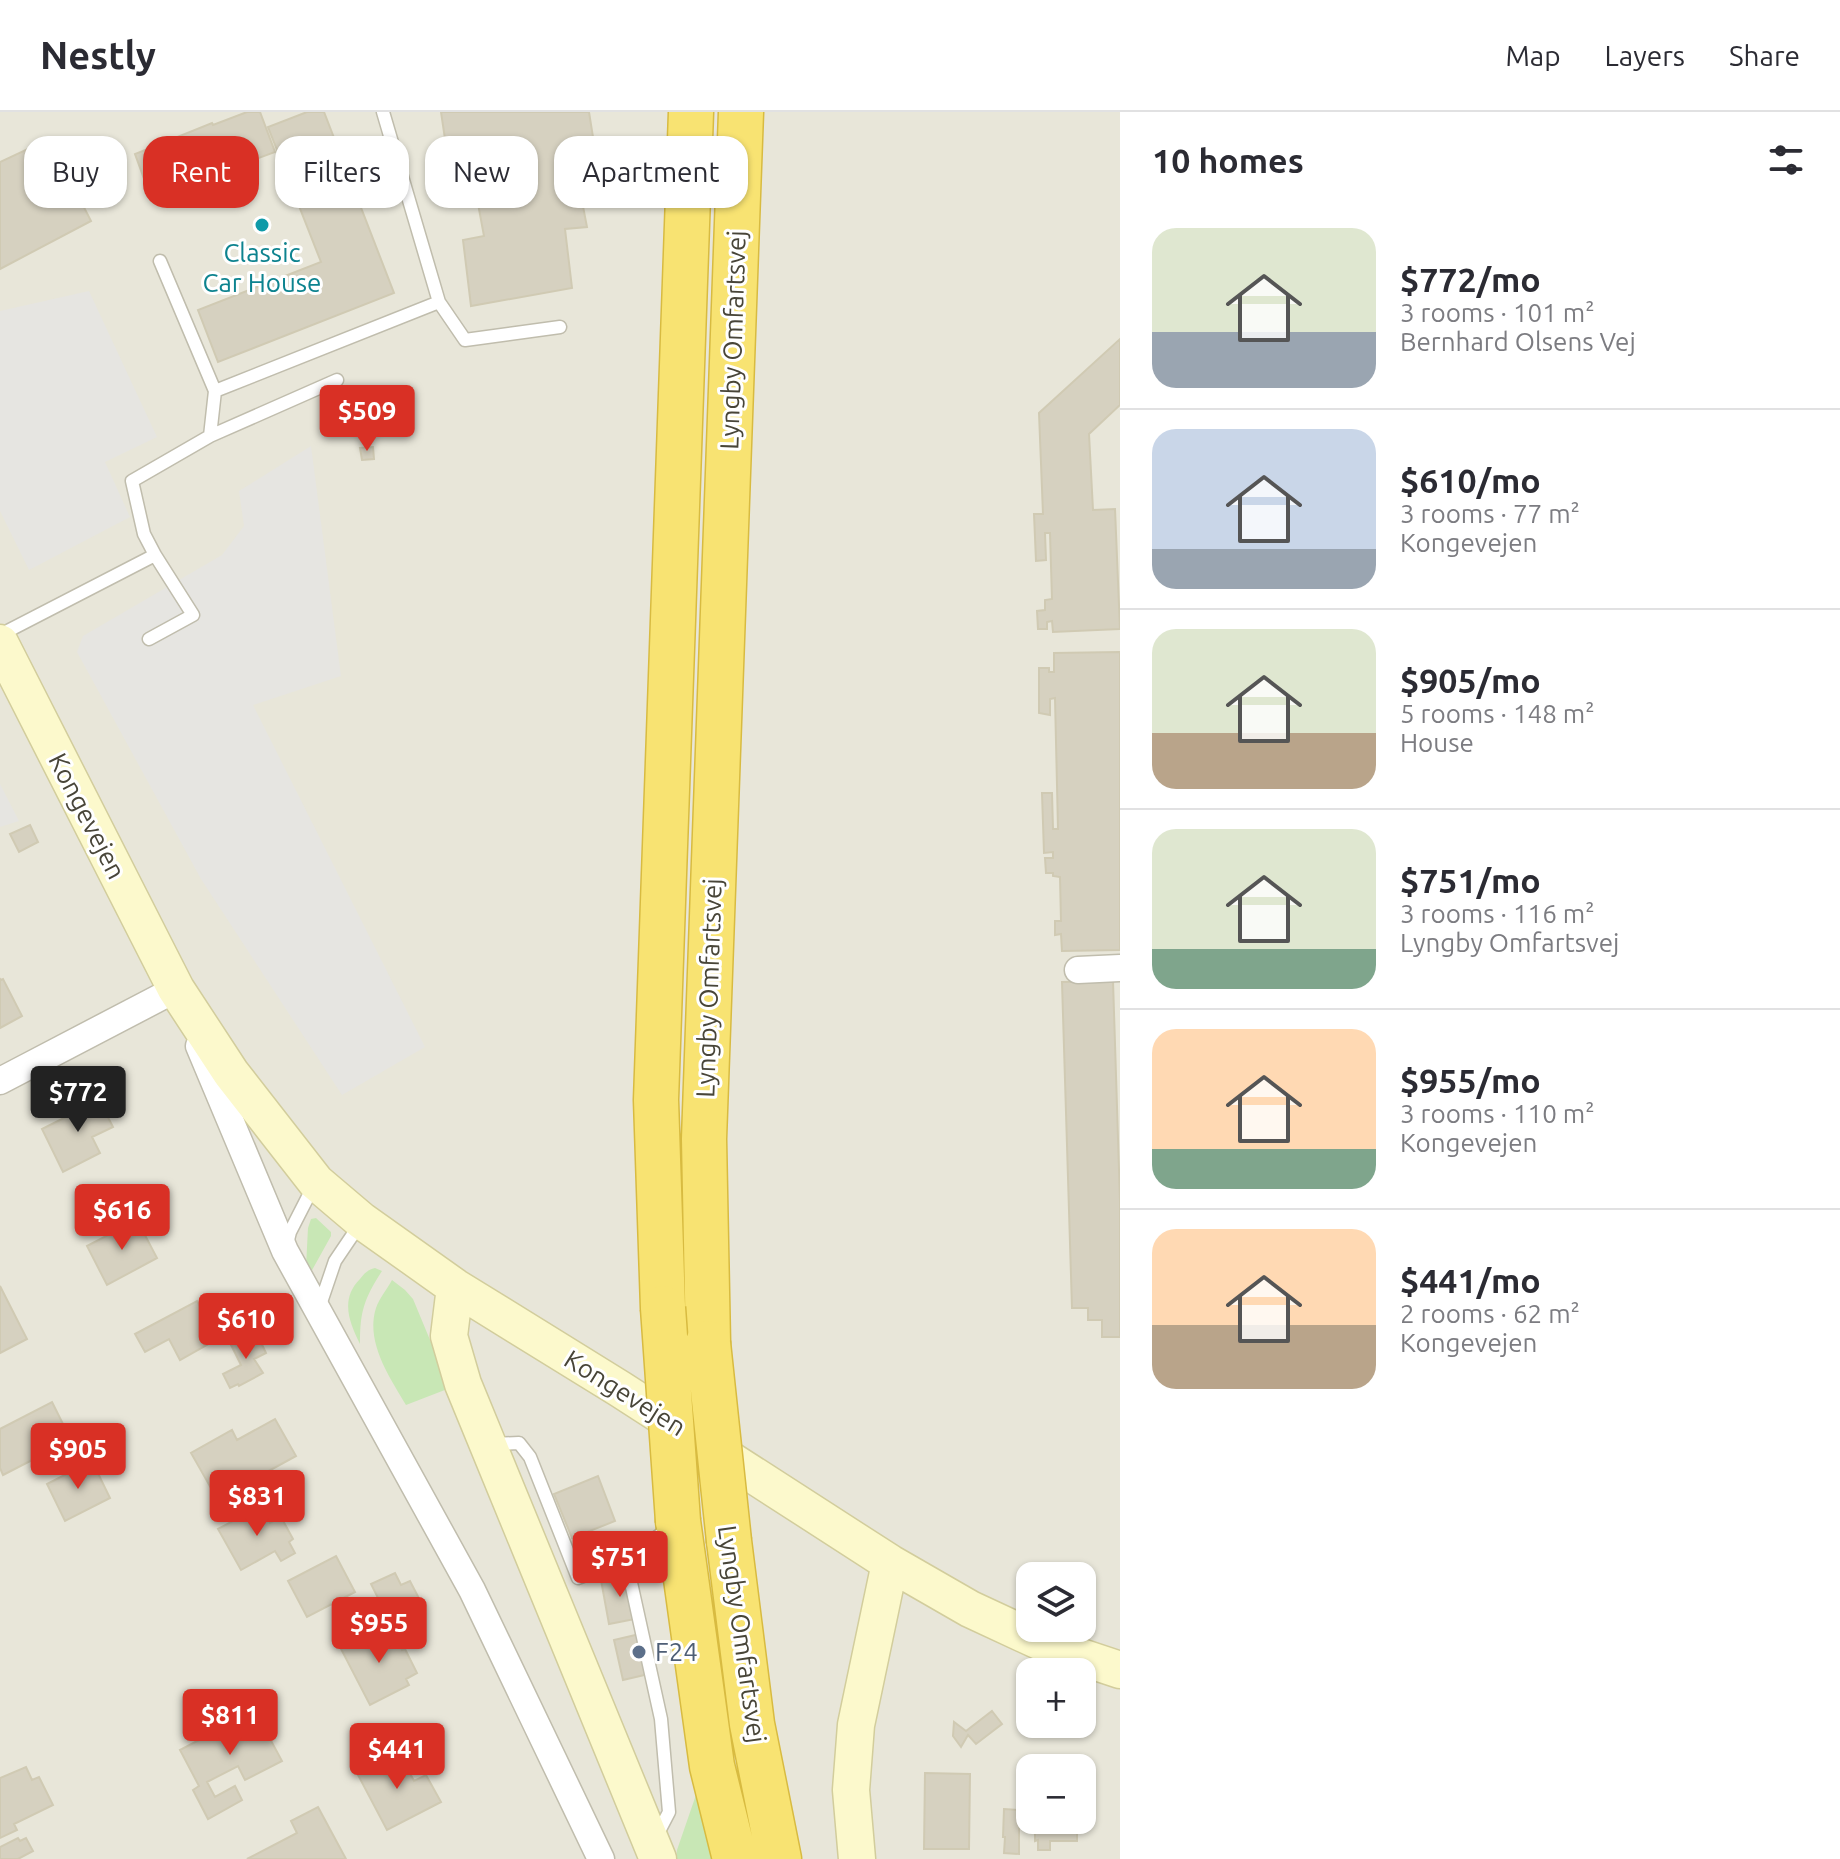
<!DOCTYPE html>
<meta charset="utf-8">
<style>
body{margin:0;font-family:Ubuntu,sans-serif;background:#f2f2f3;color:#2b2b33;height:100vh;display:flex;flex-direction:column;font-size:30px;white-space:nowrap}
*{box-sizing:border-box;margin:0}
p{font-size:26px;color:#7c7c81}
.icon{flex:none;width:44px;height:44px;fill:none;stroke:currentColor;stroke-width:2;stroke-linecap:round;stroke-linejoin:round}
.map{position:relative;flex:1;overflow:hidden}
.details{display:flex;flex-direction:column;background:#fff;width:720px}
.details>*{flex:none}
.hud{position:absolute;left:24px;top:24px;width:760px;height:72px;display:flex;gap:16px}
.fabs{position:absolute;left:1016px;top:1450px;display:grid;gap:16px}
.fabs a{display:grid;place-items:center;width:80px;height:80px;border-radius:16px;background:#fff;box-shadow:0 2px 6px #0004;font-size:40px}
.price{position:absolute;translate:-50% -68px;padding:0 18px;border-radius:8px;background:#d93025;color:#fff;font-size:26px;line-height:52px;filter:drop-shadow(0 2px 4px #0008)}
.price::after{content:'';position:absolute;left:50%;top:48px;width:24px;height:18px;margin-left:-12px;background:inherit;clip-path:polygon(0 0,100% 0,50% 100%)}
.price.current{background:#222;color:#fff}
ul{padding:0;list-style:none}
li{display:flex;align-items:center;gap:24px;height:200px;padding:0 32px}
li+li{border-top:2px solid #e1e1e2}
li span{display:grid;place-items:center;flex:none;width:224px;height:160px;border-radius:24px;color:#555}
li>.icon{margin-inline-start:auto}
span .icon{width:96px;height:96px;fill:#fffc;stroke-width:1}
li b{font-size:34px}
h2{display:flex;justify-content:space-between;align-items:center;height:96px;padding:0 32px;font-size:34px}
.pill{padding:0 28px;border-radius:24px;background:#fff;box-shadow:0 2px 6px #0004;font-size:28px;line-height:72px}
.pill.current{background:#d93025;color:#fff}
header{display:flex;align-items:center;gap:48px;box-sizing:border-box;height:112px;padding:0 40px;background:#fff;border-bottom:2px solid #e1e1e2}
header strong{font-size:38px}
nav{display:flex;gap:44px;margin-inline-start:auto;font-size:28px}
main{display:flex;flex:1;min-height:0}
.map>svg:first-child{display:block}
.residential{fill:#e8e6d9;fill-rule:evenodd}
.green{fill:#c8e7b5}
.parking{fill:#e6e5e1}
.building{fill:#d6d1c0;stroke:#d0cab3;stroke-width:2}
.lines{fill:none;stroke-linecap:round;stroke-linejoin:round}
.lane-casing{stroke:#c0bdad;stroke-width:15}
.street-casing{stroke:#c0bdad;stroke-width:29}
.secondary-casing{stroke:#d2cd9c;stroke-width:39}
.highway-casing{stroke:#d8bb41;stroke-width:47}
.lane{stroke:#fff;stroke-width:12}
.street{stroke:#fff;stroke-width:26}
.secondary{stroke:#fcf9cc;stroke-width:36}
.highway{stroke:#f8e372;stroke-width:44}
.highway-bridge-casing{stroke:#d8bb41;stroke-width:47;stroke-linecap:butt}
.highway-bridge{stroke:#f8e372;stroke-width:44}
.culture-dot{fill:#0f9aa8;stroke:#fff;stroke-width:3}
.service-dot{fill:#5c6f8a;stroke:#fff;stroke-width:3}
.labels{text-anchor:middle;stroke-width:6;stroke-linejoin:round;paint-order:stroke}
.culture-label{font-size:26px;fill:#0d838f;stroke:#fff}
.street-label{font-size:26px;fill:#484538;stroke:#fff}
.service-label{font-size:26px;fill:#4e5e75;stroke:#fff;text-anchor:start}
</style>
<header>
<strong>Nestly</strong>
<nav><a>Map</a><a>Layers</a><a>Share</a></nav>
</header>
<main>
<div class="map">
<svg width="1120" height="1747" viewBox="0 0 1120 1747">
<rect width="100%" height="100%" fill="#f4f3ea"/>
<path class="residential" d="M0,0H1120V1747H0ZM1030,1464H1082V1516H1030ZM1030,1560H1082V1612H1030ZM1030,1656H1082V1708H1030Z"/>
<path class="green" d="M316,1106L331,1120V1124L311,1160L306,1155L308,1116L311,1107Z
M375,1156L382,1159C364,1187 360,1199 360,1232C349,1210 340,1187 360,1167C365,1161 367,1158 375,1156Z
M392,1168L405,1178L413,1187L450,1276L406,1293C390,1266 365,1230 376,1196C379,1187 387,1177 392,1168Z
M697,1680L714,1747H676L677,1738Z"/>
<path class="parking" d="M89,179L157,325L105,350L130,405L29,458L0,399V199Z
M311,334L341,564L253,593L425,935L342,983L201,767L77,540L83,524L222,443L244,414L239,379Z
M0,672L19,709L0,715Z"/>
<path class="building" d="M247,0H260L275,40L229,57V59L151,86L135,42L212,11L213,13Z
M307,0H324L394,181L218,250L198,198L321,150L268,15Z
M441,0H589L593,25L570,27L587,115L565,117L572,176L471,194L463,128L484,124L469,43L448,47Z
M49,27L91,109L0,157V50Z
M1120,227V293L1089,322L1093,398L1115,397L1120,517L1053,520L1052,509L1047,510V517H1038L1037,499L1045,498V488L1052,487L1050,421H1045L1046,448L1036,449L1034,402H1043L1039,301Z
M373,335L374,347L362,348L360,336Z
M1120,540V838L1062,839L1061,822L1055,823V809H1061L1060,765L1053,764V761H1046L1045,746H1053V740L1044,741L1042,681H1052L1053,717H1058L1055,586L1050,587V603L1039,601V556H1049V560H1054V541Z
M30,713L38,730L19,740L10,722Z
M0,867L1,868L3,867L22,904L0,916Z
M1113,869L1120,1089V1225H1102V1208H1088V1196H1072L1062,870Z
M97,984L113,1015L92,1025L100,1041L63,1060L42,1017L78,999L76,994Z
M137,1108L157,1146L107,1173L87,1134Z
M0,1174L27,1227L0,1241Z
M197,1189L209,1211L218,1206L226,1222L180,1248L169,1227L145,1240L135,1222Z
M256,1220L266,1241L254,1247L263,1261L239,1274L238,1272L230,1276L223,1262L241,1253L231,1233Z
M52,1290L71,1328L3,1363L0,1356V1317Z
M275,1307L296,1344L256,1366L254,1363L245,1368L253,1383L224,1399L191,1341L232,1318L237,1328Z
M92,1349L110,1386L65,1409L47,1372Z
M598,1364L615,1409L572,1426L554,1382Z
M261,1394L270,1411L281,1405L293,1427L289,1430L295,1441L281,1449L275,1439L241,1458L218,1417Z
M336,1444L355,1480L307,1505L288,1469Z
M395,1461L401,1473L410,1469L424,1496L391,1512L371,1472Z
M632,1462L640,1506L609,1512L601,1468Z
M391,1517L402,1538L405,1537L417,1561L406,1567L409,1573L370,1593L340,1535L363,1523L367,1529Z
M644,1521L653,1561L623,1568L614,1528Z
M240,1592L246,1604L255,1599L282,1649L245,1668L238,1654L207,1670L215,1685L235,1674L242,1688L208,1707L193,1678L199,1674L180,1638L226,1614L220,1603Z
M992,1599L1002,1612L976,1632L968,1623L961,1635L953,1624L954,1610L966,1619Z
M398,1639L414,1669L426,1663L441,1690L387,1718L357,1661Z
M26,1655L32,1668L39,1665L53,1693L14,1712L17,1718L0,1726V1666Z
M925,1661L970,1662L969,1737H924Z
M318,1695L346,1747H247L297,1721L291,1709Z
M1004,1697L1019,1698V1742L1004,1741L1005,1725H1003Z
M1035,1708H1077V1729H1050V1738H1038V1728L1035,1729Z
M18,1726L20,1729L26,1726L33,1739L18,1747H0V1735Z"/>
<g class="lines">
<defs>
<path id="lane" d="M383,0L439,190L465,228L560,215
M160,149L215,279
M210,324L215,279L439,190
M0,523L155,443L144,422L132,369L210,324L337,268
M149,527L193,503L155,443
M287,1132L290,1120L314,1073
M319,1196L335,1149L360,1112
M493,1332L519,1331L530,1345L578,1466L626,1448L669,1416
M626,1448L661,1607L669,1700L656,1725"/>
<path id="street" d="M1078,858L1120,856
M199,934L285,1139L472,1478L601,1747
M0,969L176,877L182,894"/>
<path id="secondary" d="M0,531L176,877L231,961L316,1070L362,1109L455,1175L620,1277L890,1451L970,1497L1054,1536L1120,1558
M455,1175L449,1224L463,1272L658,1747
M857,1747L851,1678L856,1613L890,1451"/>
<path id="highway" d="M663,1196L656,988L691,0
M708,1231L704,1027L741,0
M678,1409L712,1654L735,1747
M729,1429L752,1612L779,1747"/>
</defs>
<use href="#lane" class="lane-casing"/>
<use href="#street" class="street-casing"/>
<use href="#secondary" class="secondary-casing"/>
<use href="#highway" class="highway-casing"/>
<use href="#lane" class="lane"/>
<use href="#street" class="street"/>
<use href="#secondary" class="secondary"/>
<use href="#highway" class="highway"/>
<defs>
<path id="highway-bridge" d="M663,1196L678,1409
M708,1231L729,1429"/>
</defs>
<use href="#highway-bridge" class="highway-bridge-casing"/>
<use href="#highway-bridge" class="highway-bridge"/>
</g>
<circle class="culture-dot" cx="262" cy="113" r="8"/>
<circle class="service-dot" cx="639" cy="1540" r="8"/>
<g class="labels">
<g class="culture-label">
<text x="262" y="150">Classic<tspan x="262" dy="30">Car House</tspan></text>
</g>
<g class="street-label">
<text transform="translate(733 228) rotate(-88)" y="9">Lyngby Omfartsvej</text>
<text transform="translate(87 704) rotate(63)" y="9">Kongevejen</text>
<text transform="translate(709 876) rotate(-88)" y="9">Lyngby Omfartsvej</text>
<text transform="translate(625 1281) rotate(32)" y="9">Kongevejen</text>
<text transform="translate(742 1522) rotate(82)" y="9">Lyngby Omfartsvej</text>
</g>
<g class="service-label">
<text x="655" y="1549">F24</text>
</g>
</g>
</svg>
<div class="fabs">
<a><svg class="icon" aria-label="layers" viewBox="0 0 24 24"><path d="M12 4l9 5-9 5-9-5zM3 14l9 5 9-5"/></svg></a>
<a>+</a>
<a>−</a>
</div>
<b class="price" style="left:367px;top:341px">$509</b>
<b class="price current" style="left:78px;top:1022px">$772</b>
<b class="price" style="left:122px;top:1140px">$616</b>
<b class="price" style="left:246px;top:1249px">$610</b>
<b class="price" style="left:78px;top:1379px">$905</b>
<b class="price" style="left:257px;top:1426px">$831</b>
<b class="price" style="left:620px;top:1487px">$751</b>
<b class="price" style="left:379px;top:1553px">$955</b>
<b class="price" style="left:230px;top:1645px">$811</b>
<b class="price" style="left:397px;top:1679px">$441</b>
<div class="hud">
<a class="pill">Buy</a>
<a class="pill current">Rent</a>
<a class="pill">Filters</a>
<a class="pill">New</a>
<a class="pill">Apartment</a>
</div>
</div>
<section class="details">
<h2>10 homes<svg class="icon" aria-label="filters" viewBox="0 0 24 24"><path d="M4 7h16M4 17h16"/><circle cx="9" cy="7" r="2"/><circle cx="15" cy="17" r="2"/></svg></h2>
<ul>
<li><span style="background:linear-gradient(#dfe7d0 65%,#9aa5b1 0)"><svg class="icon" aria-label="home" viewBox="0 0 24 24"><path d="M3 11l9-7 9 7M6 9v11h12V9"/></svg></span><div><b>$772/mo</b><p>3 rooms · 101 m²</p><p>Bernhard Olsens Vej</p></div></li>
<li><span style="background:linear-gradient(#c9d6e8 75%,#9aa5b1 0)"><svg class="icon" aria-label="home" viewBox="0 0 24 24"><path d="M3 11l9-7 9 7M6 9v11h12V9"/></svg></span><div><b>$610/mo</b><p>3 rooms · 77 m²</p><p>Kongevejen</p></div></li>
<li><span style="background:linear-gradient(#dfe7d0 65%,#b9a48a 0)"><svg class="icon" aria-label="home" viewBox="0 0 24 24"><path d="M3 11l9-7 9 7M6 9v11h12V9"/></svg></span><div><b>$905/mo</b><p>5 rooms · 148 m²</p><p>House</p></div></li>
<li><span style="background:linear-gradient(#dfe7d0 75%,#7fa58c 0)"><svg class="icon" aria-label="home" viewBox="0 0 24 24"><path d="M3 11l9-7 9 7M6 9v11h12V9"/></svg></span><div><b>$751/mo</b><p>3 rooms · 116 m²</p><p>Lyngby Omfartsvej</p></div></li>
<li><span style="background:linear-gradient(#ffd9b3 75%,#7fa58c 0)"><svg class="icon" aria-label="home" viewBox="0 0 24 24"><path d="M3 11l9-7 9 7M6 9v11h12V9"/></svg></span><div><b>$955/mo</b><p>3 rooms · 110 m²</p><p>Kongevejen</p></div></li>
<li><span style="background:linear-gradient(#ffd9b3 60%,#b9a48a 0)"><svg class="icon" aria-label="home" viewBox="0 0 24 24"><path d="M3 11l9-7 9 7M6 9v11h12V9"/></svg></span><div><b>$441/mo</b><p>2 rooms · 62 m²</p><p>Kongevejen</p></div></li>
</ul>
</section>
</main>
